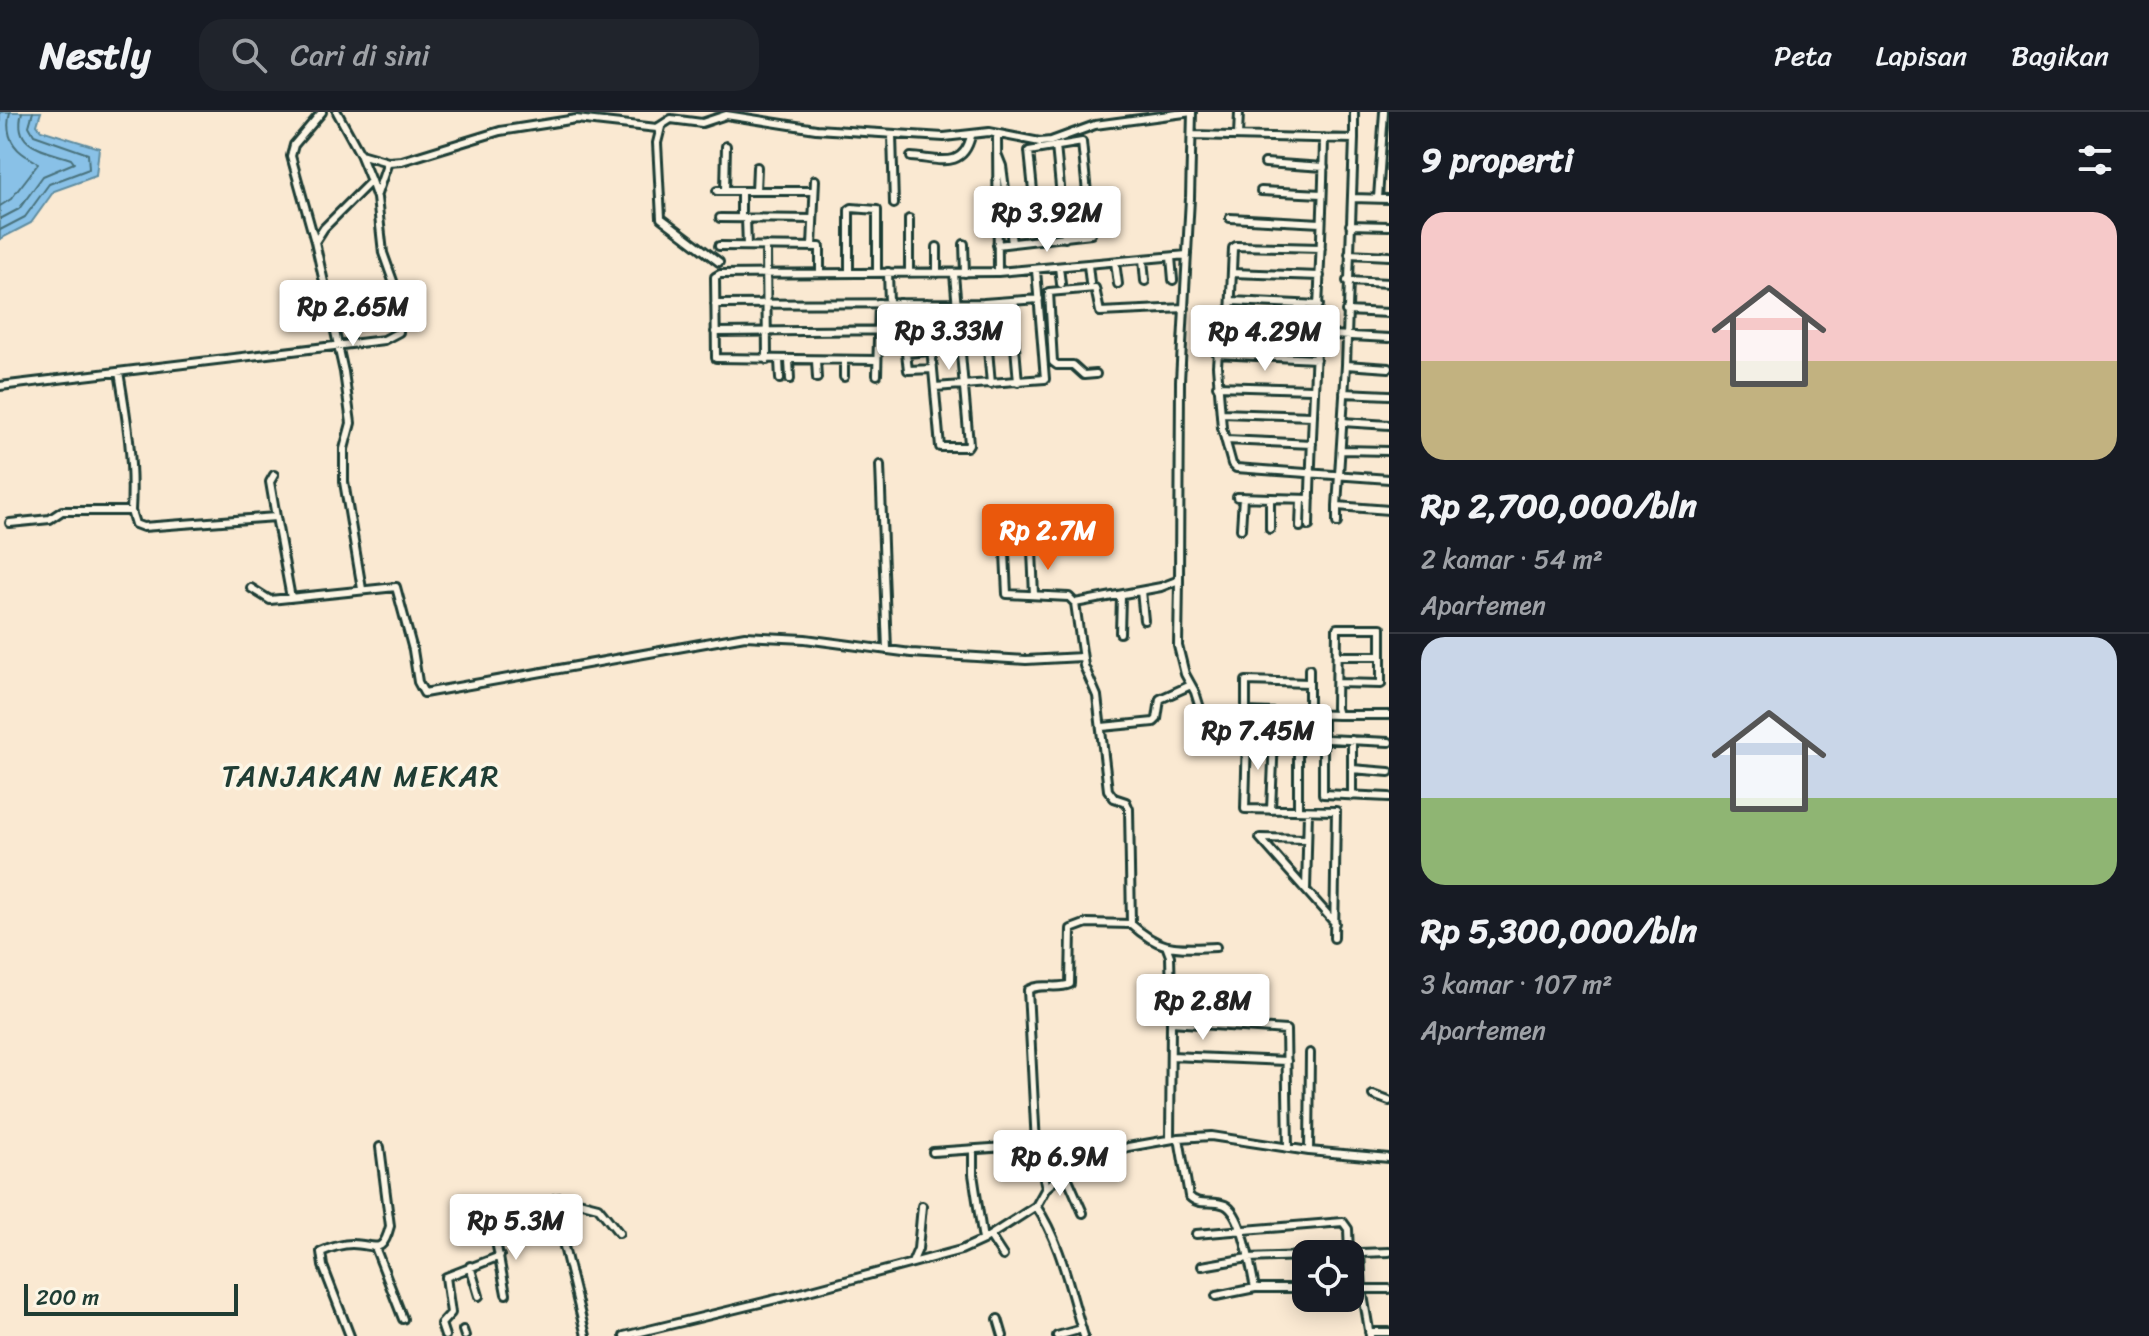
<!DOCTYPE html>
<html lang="id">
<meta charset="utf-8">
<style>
body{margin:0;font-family:Sriracha,sans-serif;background:#20242c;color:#f1f3f6;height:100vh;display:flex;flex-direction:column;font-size:30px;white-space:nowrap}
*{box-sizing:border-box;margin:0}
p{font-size:26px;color:#9ea1a6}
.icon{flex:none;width:44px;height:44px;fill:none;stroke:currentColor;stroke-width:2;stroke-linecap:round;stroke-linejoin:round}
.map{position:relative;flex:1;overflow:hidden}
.panel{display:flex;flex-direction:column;background:#171b24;width:760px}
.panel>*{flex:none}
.tools{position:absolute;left:1292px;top:1128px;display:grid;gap:16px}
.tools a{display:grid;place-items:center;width:72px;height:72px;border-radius:16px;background:#171b24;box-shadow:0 4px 20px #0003;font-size:40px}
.scale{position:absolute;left:24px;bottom:20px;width:214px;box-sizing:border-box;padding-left:8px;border:4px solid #1f3d34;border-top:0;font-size:22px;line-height:28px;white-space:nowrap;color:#1f3d34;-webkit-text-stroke:6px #fcf5e5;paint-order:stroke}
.price{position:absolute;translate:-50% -68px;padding:0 18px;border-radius:8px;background:#fff;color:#222;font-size:26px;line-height:52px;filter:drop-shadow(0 2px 4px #0008)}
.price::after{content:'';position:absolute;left:50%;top:48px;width:24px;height:18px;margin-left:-12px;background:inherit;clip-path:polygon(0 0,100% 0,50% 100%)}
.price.current{background:#ea580c;color:#fff}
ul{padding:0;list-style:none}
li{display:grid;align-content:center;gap:16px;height:424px;padding:0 32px}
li+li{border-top:2px solid #363941}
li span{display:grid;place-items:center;height:248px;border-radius:24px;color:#555}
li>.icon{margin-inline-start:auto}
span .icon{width:144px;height:144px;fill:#fffc;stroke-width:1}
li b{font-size:34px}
h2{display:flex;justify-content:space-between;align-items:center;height:96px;padding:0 32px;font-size:34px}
header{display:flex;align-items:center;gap:48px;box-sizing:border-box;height:112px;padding:0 40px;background:#171b24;border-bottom:2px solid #363941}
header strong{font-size:38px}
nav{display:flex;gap:44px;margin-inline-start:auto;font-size:28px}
.search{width:560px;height:72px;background:#20242c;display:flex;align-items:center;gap:20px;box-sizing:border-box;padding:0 28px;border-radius:24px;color:#9ea1a6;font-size:30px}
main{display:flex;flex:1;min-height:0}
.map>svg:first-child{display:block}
.water{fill:#89c1e7;stroke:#5f8c9f;stroke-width:2}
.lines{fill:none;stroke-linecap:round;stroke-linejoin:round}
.shore{stroke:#49727c;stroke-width:2}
.minor-casing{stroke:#1f3d34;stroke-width:12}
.minor{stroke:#fcf5e5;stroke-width:6}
.labels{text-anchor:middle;stroke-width:7;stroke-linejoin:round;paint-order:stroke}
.quarter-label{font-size:30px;letter-spacing:2px;fill:#1f3d34;stroke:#fcf5e5}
</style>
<header>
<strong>Nestly</strong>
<div class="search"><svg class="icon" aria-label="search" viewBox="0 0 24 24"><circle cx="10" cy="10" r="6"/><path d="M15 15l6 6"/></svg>Cari di sini</div>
<nav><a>Peta</a><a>Lapisan</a><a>Bagikan</a></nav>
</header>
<main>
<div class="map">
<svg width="1389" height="1224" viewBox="0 0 1389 1224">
<rect width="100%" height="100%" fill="#fae9d2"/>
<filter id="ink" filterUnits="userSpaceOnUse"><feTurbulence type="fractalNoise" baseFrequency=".0125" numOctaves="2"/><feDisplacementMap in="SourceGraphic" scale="16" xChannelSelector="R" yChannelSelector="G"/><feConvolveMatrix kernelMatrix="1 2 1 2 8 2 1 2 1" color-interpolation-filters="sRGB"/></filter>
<g filter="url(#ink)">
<path class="water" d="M0,0H41L37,13L41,18L99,36L96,64L54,79L31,111L0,127Z"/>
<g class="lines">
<path class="shore" d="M0,94L11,87L38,52C34,47 28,46 22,41C9,31 6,16 10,0
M0,107L19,97L43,64L74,51L71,47C45,38 12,36 22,0
M0,118L25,105L49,72L89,57L88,42L34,23L29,14L33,0"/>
<defs>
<path id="minor" d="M322,0L294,33L291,44L315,130L344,260L351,311L344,337V370L362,477
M337,0L360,42
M1354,0V27
M661,15L657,31L661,106L719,150
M892,23L894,92
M1192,23L1354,27L1346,253L1337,394L1389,398
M1238,24L1239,0
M997,26L998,160
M1056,34L1065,126
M998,44L1002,54L1012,131
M911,45C939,47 963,58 971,24
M1265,51L1324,55
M717,79H814
M725,79L726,34
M741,79V106
M756,79L757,55
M1261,79L1322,82
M377,82L388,50
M1352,86L1389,87
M1378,86L1384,0
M720,106L813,107
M746,106L747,134
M1230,106L1321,111
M1350,113L1389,114
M315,130L324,116L371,69L360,42L388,50L402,49L500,19L576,7L657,16L671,7L702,11L726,3L816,17L944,25L989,20L1040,30L1051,29L1095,13L1192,0
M964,132L965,161
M997,133L1091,122L1082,30L1029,39L1038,128
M719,134L820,135V161
M766,134L767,248
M812,134L815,68
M937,135V161
M1321,136L1236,134L1233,136L1230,204L1219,225L1217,254L1222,316L1232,352L1236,356L1389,367
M1349,142L1389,144
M1171,145L1173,168
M1143,147L1145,169
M1115,150L1118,172
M1088,153L1090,171
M1059,155L1061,172
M888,160L889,191
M909,160V107
M849,161V98L852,96L877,98V160
M1232,161L1320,164
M1347,169L1389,171
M1011,189L1018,270
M1231,189L1319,193
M900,191L908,258L933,257
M927,191L940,335H967L969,332L954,162
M984,191L991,272
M715,192L984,191L1039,187
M1346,199L1389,201
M1221,217L1389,226
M715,220L903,218
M906,241L931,239
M1217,242L1316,247
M779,248L780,267
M789,248L790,267
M816,248L817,266
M844,248V265
M877,248L716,246L715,165L720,162L998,160L1187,143
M1346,253L1389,256
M119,260C127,307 134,352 131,399
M1096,262L1084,263L1073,253H1057L1053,250L1049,180L1095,176L1100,200L1185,196
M877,263L879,191
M0,274L384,228L399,220V204L393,169L383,141L377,86L371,69
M1217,274L1312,277
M935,275L1045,267L1036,158
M1344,281L1389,283
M1221,301L1312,304
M1342,310L1389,313
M1226,328L1312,332
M1342,338L1389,339
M880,353L887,538
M274,363L270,370L276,405
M1237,385L1310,387
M1270,386V417
M10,411L50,407L62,399H131L135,412L143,415L276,405L291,486
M1337,411V394
M1309,414C1312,284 1322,155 1324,26
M1300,415L1301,387
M1241,417L1243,385
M1032,439L1034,483
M1005,441L1007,482L1069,485L1075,491
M1179,468L1178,534L1185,562L1195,580L1204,609
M251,476L270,488L396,475L413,538L418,570L424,581L745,524L805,527L911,541L1026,548L1082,545
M1141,479L1144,508
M1120,521L1121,484
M1337,544H1381
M1309,571V557
M1337,571L1381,572V516H1337L1336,596L1338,603H1389
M1246,600V569L1309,571V602
M1323,602V682L1389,685
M1102,615L1154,610L1157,607L1160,587L1191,573
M1247,623L1246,600L1338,603
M1298,625V698
M1352,628V684
M1352,657L1389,660
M1271,698L1274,624
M1307,727L1260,726L1335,811
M1306,778L1308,699
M1131,812L1129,697L1126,690L1114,686L1108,678L1097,584L1084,554L1075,491L1161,475L1179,468L1180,269L1190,86L1192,0
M1334,826L1336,699L1245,697L1247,623L1389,630
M1167,836L1170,844L1171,884
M1171,944L1287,949
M1373,983L1389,989
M1179,1026L1189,1084C1199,1095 1212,1087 1225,1093C1243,1101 1251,1158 1255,1176
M1170,1027L1171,910L1286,918L1288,1036
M973,1039V1062L983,1128
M1309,1039L1310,941
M933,1040L1036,1033
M1065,1060L1083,1101
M1046,1076L1036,1033L1028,878C1042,870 1056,878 1070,872L1071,817L1087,811L1131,812C1162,840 1175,836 1216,835
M1036,1094C1062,1132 1070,1181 1084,1224
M1196,1122L1343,1110L1348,1117L1349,1142
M495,1124L506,1182
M990,1124L1003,1144
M375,1135L403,1207
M1360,1141L1389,1140
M1340,1142L1360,1141L1362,1177L1370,1224
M912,1151L918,1137L922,1094
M470,1154L479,1184
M1202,1154L1248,1146L1306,1144
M1350,1177H1389
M1216,1184L1255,1176H1306
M998,1207L1003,1224
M463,1218L465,1224
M1369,1220H1389
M350,1224L323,1154L321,1140C330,1136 343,1132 352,1132C375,1132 382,1145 390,1114L380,1035
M445,1224L441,1212L451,1201L446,1165L500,1144
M586,1224L554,1094L555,1087L563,1086L598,1095L619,1121
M624,1224L797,1182L961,1138L983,1128L1036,1094L1046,1076L1065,1060L1128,1035L1179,1026L1211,1024L1309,1039L1389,1046
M1057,1224L1082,1217"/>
</defs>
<use href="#minor" class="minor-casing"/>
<use href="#minor" class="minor"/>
</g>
</g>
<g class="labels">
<g class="quarter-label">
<text x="361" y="674">TANJAKAN MEKAR</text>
</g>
</g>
</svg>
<div class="tools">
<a><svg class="icon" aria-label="locate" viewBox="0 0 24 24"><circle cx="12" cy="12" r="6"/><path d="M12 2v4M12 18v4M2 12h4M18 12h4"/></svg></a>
</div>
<div class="scale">200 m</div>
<b class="price" style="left:1047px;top:142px">Rp 3.92M</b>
<b class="price" style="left:353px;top:236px">Rp 2.65M</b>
<b class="price" style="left:949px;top:260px">Rp 3.33M</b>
<b class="price" style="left:1265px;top:261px">Rp 4.29M</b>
<b class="price current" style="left:1048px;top:460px">Rp 2.7M</b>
<b class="price" style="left:1258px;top:660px">Rp 7.45M</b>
<b class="price" style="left:1203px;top:930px">Rp 2.8M</b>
<b class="price" style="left:1060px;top:1086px">Rp 6.9M</b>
<b class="price" style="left:516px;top:1150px">Rp 5.3M</b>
</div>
<section class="panel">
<h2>9 properti<svg class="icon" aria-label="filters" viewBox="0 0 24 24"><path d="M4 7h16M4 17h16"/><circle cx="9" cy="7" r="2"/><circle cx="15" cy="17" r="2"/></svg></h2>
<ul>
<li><span style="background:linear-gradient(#f6c9c9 60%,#c2b280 0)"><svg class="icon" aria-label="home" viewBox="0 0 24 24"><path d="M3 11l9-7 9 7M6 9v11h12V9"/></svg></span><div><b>Rp 2,700,000/bln</b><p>2 kamar · 54 m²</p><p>Apartemen</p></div></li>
<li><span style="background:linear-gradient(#c9d6e8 65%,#8fb573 0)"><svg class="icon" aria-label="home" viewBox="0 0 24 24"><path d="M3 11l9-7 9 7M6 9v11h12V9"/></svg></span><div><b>Rp 5,300,000/bln</b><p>3 kamar · 107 m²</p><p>Apartemen</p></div></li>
</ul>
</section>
</main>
